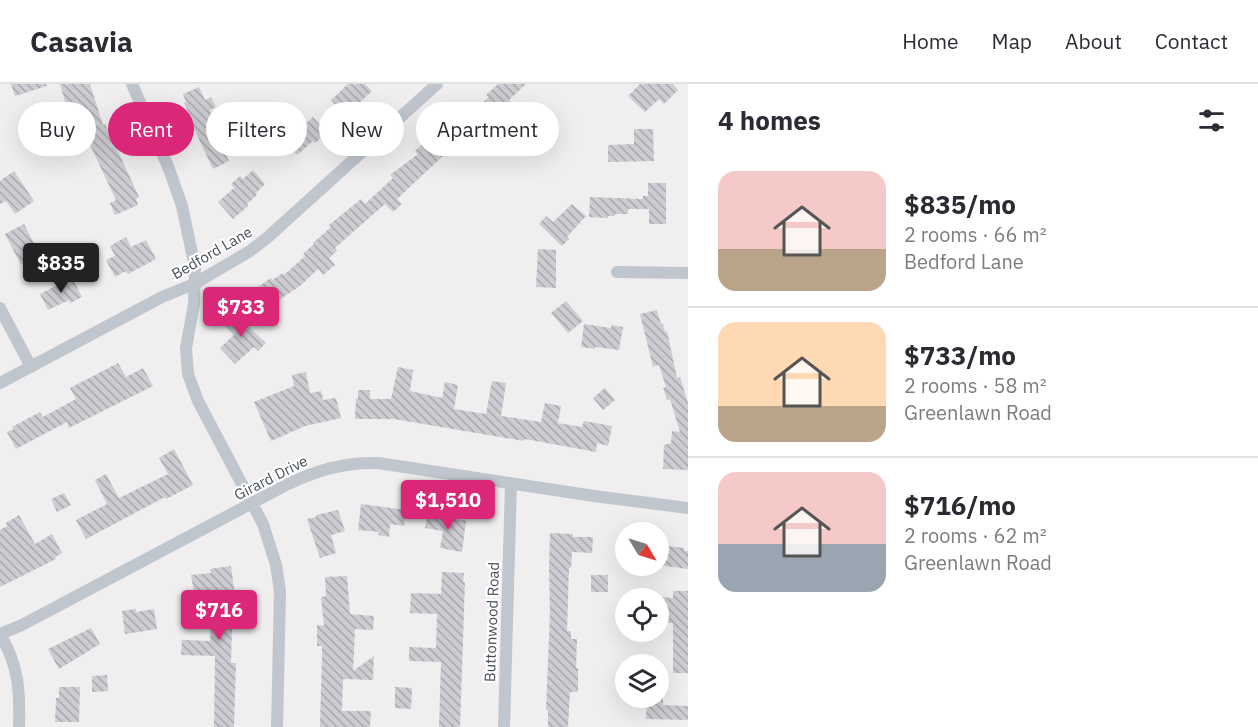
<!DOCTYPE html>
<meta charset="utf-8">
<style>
body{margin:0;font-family:"IBM Plex Sans",sans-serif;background:#f2f2f3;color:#2b2b33;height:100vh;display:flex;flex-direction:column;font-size:22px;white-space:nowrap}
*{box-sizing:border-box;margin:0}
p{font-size:20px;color:#7c7c81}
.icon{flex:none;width:33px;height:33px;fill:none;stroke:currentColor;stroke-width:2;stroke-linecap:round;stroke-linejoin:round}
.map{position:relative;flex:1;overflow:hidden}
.panel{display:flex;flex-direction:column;background:#fff;width:570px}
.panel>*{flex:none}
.top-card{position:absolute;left:18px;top:18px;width:570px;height:54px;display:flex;gap:12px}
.needle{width:39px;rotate:128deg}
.fabs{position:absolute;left:615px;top:438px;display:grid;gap:12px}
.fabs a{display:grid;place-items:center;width:54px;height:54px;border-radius:50%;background:#fff;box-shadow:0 6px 24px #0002;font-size:30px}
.price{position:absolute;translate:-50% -51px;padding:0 14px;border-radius:6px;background:#db2777;color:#fff;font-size:20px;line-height:39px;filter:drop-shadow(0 2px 3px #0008)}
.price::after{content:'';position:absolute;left:50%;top:36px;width:18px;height:14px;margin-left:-9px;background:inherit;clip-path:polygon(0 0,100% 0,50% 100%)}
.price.active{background:#222;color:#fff}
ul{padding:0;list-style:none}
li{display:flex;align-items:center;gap:18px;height:150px;padding:0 30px}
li+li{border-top:2px solid #e1e1e2}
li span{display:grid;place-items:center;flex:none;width:168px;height:120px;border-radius:18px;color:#555}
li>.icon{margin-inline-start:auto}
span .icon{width:72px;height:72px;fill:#fffc;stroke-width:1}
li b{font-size:26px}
h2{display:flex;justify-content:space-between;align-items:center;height:72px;padding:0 30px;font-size:26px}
.pill{padding:0 21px;border-radius:27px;background:#fff;box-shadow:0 6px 24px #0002;font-size:21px;line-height:54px}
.pill.active{background:#db2777;color:#fff}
header{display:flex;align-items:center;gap:36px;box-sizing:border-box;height:84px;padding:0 30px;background:#fff;border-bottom:2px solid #e1e1e2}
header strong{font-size:28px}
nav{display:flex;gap:33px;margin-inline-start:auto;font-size:21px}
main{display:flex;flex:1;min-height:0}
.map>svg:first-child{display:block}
.building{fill:url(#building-back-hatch)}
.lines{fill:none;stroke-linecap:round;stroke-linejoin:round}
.street{stroke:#c0c6ce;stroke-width:12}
.labels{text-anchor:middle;stroke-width:4.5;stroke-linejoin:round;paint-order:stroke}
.street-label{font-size:15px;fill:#484f59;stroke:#fff}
</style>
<header>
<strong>Casavia</strong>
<nav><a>Home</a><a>Map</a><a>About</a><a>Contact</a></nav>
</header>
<main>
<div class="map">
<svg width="688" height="643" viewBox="0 0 688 643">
<defs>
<pattern id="building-back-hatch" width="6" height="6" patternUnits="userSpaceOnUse" patternTransform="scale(1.5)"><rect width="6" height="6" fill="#ccccd2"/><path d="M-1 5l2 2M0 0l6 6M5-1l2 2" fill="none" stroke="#a8a8ad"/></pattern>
</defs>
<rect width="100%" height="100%" fill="#f0eeee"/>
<path class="building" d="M11,0H46L47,2L15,12Z
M60,0H90L103,41L105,40L129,91L139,113L136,115L138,121L115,131L110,119L116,116L77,33L67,36L64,25L67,24Z
M348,0H365L372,7L345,32L331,16Z
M498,0H526L509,16L516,23L506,32L501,26L461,62L458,58L397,115L402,120L393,128L385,120L335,164L337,167L329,174L335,181L323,191L318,185L300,202L267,224L255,205L271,194L272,196L283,189L284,191L305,172L303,170L314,160L313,159L331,143L329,141L361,115L365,120L393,94L390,91L418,70L415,67L442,41L458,27L463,32L468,27L471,29L489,13L486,11Z
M640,0H673L678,6L664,20L659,15L645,28L628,12Z
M199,3L205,16L211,13L216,23L210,26L214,35L210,37L229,77L213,85L187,30L189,29L184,19L186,18L183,10Z
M313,33L327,49L315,59L313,57L297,71L285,58Z
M634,45H653L654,77L608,78V61L634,60Z
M57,48L64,63L48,70L41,55Z
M253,86L265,100L256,109L257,111L247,120L248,122L233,135L218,118L234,104L231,100L240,92L243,95Z
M14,87L34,117L15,130L6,117L0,120V97Z
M648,99H666V140H649V125H628V130H615V132H608V134L589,133L590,113L643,115V112H648Z
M572,120L586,132L567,153L569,155L562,162L539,140L546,132L553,138Z
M24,140L40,171L21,181L5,150Z
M126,153L131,163L146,156L156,175L128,190L126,187L115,193L106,176L115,172L110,162Z
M538,165L556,166V204L536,203Z
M72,193L82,213L70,219L69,216L48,226L40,210Z
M566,217L583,237L568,249L551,229Z
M237,226L250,240L248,242L266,259L258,267L254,263L235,280L220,264L234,251L223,240Z
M657,226L661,240H663L665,248L667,247L677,294L680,293L688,319V386L663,385L664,361L671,359L672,347L680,348L670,315L667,316L663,304L666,303L659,281L653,283L640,230Z
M584,240L611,244L612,241L623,243L619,266L595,263V265L581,263Z
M118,279L126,293L143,284L153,302L69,344L67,338L16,365L7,348L14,345L12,343L40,328L43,333L76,315L70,304Z
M398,283L413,286L410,307L442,314L445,298L458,301L454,325L486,330L492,297L506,299L501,332L541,338L545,319L561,322L558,339L582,343L584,337L612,342L608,362L597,359L596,368L525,355L524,357L394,335H355L356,315L358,314V306H370V315H391Z
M306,288L310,309L321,307L323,316L336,314L341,334L305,342L271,357L254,318L294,302L292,291Z
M605,304L615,316L603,326L593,314Z
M174,365L193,401L166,415L165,413L86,455L76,436L107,420L95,396L106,390L119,414L168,390L159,374Z
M64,409L71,421L57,428L51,415Z
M361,420L406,426L404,442L390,440L389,453L378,451L379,448L358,446Z
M338,426L345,447L331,451L336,469L320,474L307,435L316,433V431Z
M428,429L466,437L462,468L440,464L443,447L425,444Z
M19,431L35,460L52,450L62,469L55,473L56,475L0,503V446L7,442L6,439Z
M550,449L573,450V453H593L592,469L572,468L571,484H569L567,547H571V555H577L576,584H578V608H570L568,643H548V626H546L550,529L549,484Z
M658,461L684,464V467H688V485L658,481Z
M231,482L236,519L235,542H232L231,579H236L234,643H214L215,572L181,571L182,556L210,557L211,529H216L213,506L194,508L191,491L211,489L210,485Z
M442,488L464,489L463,498H465L460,643H439L441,578L409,577V563L436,564L437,530L410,529L411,509L441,510Z
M591,491H608V508H591Z
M347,492L350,530L374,532L373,546L355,545L353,587L374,572L373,596L343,595L342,627H371L370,643H320L322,571V562H317V541L324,542L321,513L326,512L325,493Z
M673,507H688V589H673V539H667L668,533H658V513L673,514Z
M136,525V528L154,525L157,545L125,550L122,527Z
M91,544L100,560L59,585L48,565Z
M107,591L108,607L92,608V592Z
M59,603H80L79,638H55L56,614H59Z
M395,603L412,604L411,625L395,624Z
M647,614H663V621L688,622V636L646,635Z"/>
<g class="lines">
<path class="street" d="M132,0L169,85L182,122L195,183L194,220L186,264L188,290L198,317L263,440L276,481L280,507L277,643
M617,188L688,189
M0,224L31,283
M0,299L162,213L194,200L250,167L268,153L437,0
M0,550L22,541L288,400C318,386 345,378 378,379L594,412L688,424
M0,550C19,582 20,607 19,643
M504,643L511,399"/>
</g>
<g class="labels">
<g class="street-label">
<text transform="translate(212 169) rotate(-30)" y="5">Bedford Lane</text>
<text transform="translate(271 394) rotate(-27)" y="5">Girard Drive</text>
<text transform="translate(492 538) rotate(-88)" y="5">Buttonwood Road</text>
</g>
</g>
</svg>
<div class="fabs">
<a><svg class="needle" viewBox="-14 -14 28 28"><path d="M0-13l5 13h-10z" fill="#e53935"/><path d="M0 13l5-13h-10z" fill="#7c7c81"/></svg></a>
<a><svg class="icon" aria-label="locate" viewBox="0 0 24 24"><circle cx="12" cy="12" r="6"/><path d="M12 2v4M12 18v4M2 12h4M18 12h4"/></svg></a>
<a><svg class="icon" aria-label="layers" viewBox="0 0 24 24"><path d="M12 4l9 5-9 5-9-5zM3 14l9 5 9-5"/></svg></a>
</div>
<b class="price active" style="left:61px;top:210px">$835</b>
<b class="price" style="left:241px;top:254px">$733</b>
<b class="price" style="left:448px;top:447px">$1,510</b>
<b class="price" style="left:219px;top:557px">$716</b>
<div class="top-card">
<a class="pill">Buy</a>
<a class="pill active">Rent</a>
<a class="pill">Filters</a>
<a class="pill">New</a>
<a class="pill">Apartment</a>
</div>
</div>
<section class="panel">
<h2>4 homes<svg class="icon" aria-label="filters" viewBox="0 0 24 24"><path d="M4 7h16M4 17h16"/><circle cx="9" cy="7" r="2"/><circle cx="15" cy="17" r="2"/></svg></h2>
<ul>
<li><span style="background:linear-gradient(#f6c9c9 65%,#b9a48a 0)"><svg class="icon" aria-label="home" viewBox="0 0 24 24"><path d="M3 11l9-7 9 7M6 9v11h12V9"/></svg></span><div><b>$835/mo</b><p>2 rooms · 66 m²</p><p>Bedford Lane</p></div></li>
<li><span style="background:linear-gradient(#ffd9b3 70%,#b9a48a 0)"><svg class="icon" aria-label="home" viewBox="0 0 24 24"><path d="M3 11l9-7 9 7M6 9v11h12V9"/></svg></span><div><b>$733/mo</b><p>2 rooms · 58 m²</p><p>Greenlawn Road</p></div></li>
<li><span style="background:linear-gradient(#f6c9c9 60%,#9aa5b1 0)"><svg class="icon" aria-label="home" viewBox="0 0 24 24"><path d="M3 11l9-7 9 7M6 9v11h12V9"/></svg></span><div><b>$716/mo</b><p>2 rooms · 62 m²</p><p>Greenlawn Road</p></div></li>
</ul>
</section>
</main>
